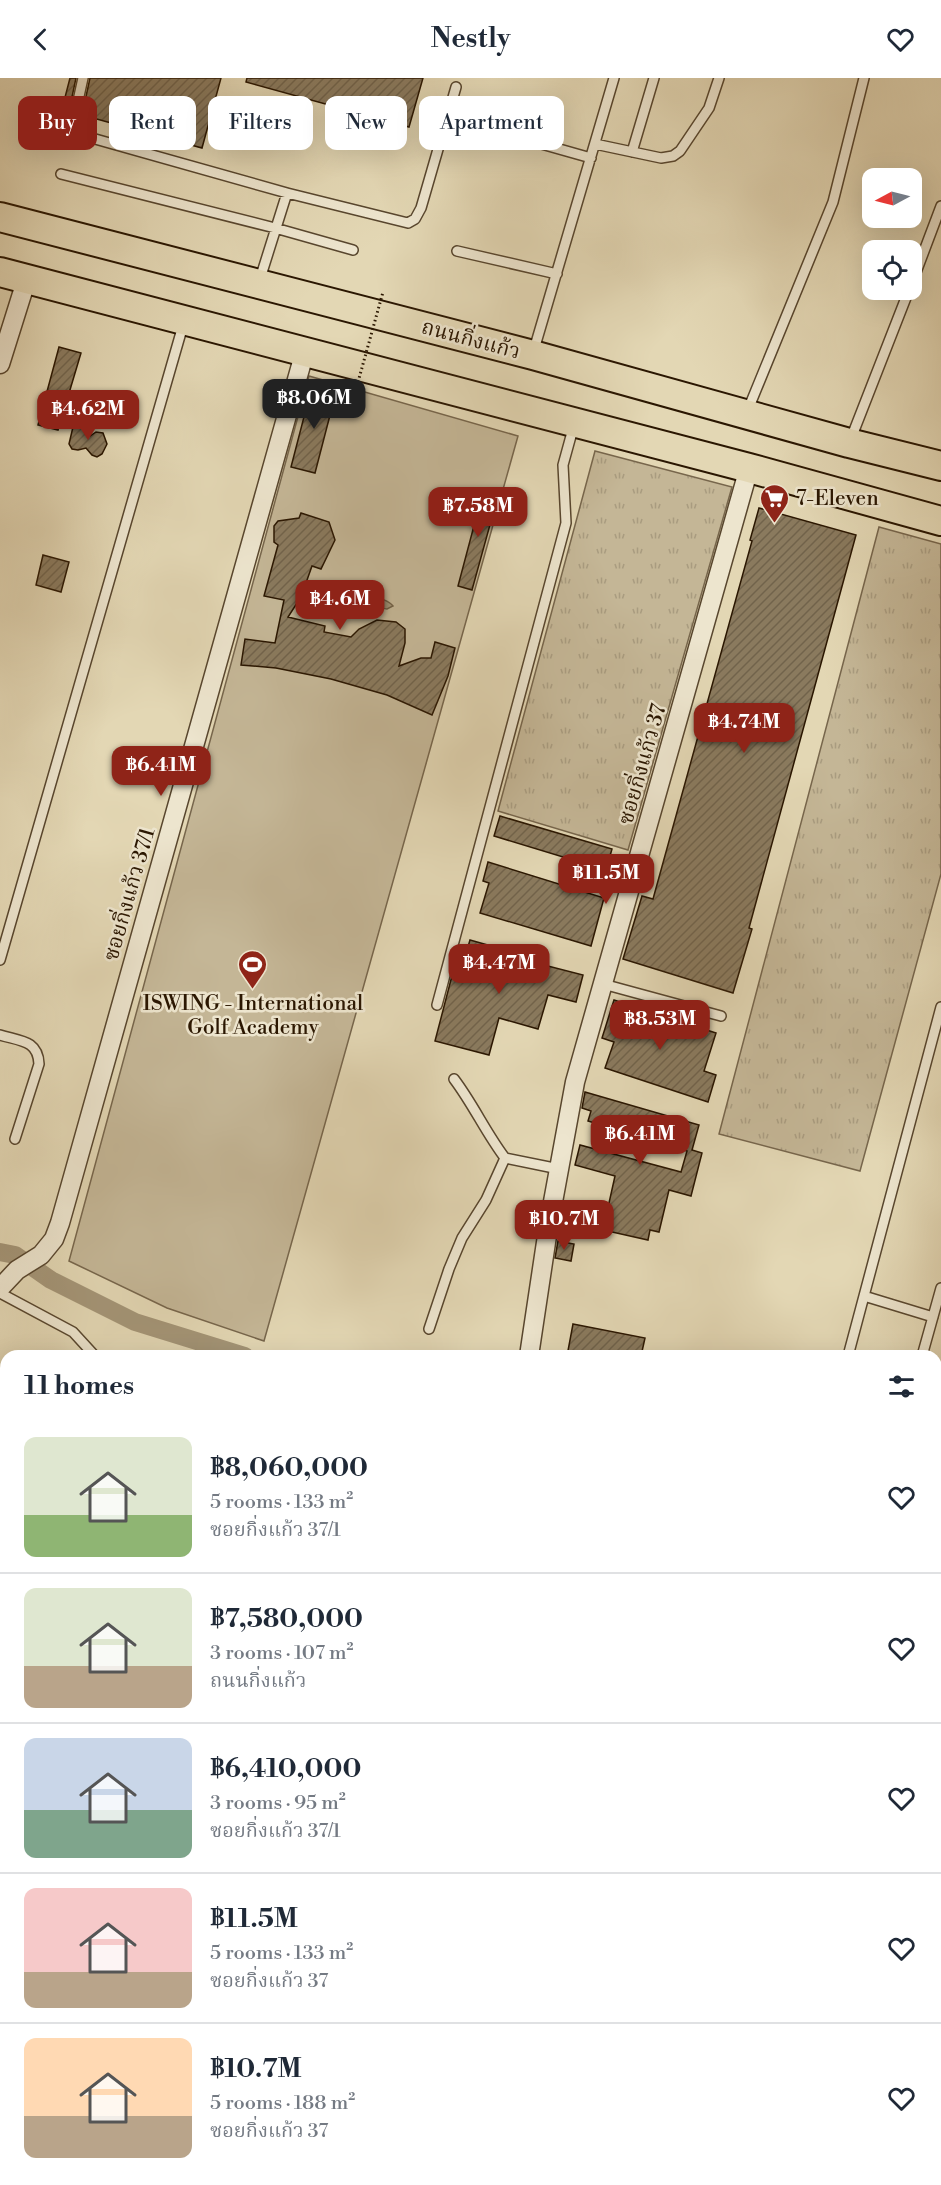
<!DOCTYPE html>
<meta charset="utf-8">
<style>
body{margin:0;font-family:"Libre Bodoni","Noto Serif Thai",serif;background:#f6f6f7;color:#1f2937;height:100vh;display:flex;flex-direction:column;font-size:22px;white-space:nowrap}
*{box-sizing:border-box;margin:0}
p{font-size:20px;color:#747a83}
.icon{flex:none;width:33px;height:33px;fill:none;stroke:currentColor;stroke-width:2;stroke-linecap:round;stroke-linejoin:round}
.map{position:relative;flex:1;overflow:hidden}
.details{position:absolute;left:0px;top:1272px;width:942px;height:836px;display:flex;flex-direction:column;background:#fff;border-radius:18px 18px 0 0;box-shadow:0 6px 24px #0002}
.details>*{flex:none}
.hud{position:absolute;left:18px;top:18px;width:600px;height:54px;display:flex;gap:12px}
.needle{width:39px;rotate:263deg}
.tools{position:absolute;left:862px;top:90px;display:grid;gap:12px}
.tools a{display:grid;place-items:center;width:60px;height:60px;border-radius:12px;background:#fff;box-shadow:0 6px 24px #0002;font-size:30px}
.price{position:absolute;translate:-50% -51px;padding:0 14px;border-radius:12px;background:#8f2418;color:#fff;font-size:20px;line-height:39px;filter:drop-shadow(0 2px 3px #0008)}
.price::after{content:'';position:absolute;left:50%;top:36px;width:18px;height:14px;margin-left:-9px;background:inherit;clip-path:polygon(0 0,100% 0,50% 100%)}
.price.on{background:#222;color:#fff}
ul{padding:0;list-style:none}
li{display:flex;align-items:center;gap:18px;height:150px;padding:0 24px}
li+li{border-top:2px solid #e0e1e3}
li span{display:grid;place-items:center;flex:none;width:168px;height:120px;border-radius:12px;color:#555}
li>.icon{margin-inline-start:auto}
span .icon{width:72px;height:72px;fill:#fffc;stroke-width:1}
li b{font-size:26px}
h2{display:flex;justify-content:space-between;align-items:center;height:72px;padding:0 24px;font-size:26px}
.pill{padding:0 21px;border-radius:12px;background:#fff;box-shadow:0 6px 24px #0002;font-size:21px;line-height:54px}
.pill.on{background:#8f2418;color:#fff}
header{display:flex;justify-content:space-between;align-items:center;height:78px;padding:0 24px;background:#fff;font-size:27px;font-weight:800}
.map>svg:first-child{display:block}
.grass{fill:url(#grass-tufts);stroke:#77664c;stroke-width:1.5}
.pitch{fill:#c4b696;stroke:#77664c;stroke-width:1.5}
.water{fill:url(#water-ripples);stroke:#736248;stroke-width:1.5}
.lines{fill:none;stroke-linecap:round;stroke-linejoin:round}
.canal{stroke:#a49577;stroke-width:18}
.building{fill:url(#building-hatch);stroke:#2a1601;stroke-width:1.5}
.lane-casing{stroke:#58462e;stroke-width:12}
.street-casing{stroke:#58462e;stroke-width:21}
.primary-casing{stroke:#2a1601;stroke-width:32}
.path{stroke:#2a1601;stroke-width:3;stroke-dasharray:1.5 3;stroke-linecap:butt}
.lane{stroke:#ede5ce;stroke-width:9}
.street{stroke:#ede5ce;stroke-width:18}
.primary{stroke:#e3d7b4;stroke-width:28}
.path-bridge{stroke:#2a1601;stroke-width:3;stroke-dasharray:1.5 3;stroke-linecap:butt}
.labels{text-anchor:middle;stroke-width:5;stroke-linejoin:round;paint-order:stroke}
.street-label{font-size:21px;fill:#2a1601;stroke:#ede5ce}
.poi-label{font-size:21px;fill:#2a1601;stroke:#ede5ce;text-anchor:start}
</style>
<header><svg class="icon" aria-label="back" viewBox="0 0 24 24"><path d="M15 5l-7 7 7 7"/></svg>Nestly<svg class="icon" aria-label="heart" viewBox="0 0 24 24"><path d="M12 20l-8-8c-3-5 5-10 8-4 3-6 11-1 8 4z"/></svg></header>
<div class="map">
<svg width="941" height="2107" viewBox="0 0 941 2107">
<defs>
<pattern id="grass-tufts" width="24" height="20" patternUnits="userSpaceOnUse" patternTransform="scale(1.5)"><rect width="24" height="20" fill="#c4b696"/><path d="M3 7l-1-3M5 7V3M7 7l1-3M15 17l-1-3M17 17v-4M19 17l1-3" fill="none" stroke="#a99c80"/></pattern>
<pattern id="water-ripples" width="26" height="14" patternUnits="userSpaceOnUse" patternTransform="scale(1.5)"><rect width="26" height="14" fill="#a49577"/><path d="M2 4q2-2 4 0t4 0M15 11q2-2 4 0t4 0" fill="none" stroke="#86795f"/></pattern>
<pattern id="building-hatch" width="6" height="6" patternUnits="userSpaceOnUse" patternTransform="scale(1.5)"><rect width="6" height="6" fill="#8a7a5e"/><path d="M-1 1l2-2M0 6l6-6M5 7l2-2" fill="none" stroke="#71634b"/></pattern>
</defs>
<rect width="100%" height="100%" fill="#e3d7b4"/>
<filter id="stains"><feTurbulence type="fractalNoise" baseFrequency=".00333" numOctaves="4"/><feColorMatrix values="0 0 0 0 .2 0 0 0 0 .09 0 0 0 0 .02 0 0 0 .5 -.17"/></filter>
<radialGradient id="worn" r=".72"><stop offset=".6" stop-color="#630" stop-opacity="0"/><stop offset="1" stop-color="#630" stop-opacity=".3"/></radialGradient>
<path class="grass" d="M595,373L732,409L628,772L498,733Z
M879,449L941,466V796L860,1093L719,1056Z
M0,1604L6,1606V2102H87L85,2107H0Z"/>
<path class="pitch" d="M309,298L518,358L264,1263L167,1230L69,1183Z"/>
<path class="water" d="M358,503C366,506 368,512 375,517C381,522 389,522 393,528L387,531C374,529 338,524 358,503Z"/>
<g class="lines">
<path class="canal" d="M0,1174L15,1177L51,1202L135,1244L245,1278
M936,1458L941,1459"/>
</g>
<path class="building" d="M70,0H76L69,33L62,31Z
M90,0H221L202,70L82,37Z
M247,0H423L409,49L246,4Z
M59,269L81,275L58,352L38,347Z
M312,308L336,314L315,395L291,389Z
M82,347L90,358L96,354L103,355L107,366L102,376L97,379L92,377L86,370L78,372L72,371L69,366L73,349Z
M484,410L499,414L472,512L458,508Z
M759,430L856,457L749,850L752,851L733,915L623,881L642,818L653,821L752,463L750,462Z
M301,435L329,444L335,462L321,491L312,488L301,519L288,539L325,548L324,554L351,559L359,551L377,542L396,544L405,551V565L399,588L421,580H431L435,564L455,570L448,598L432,637L387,617L331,601L276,590L241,587L245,561L275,565L284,522L264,518L278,467L274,464V448L278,443L299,440Z
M43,477L69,484L61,514L36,507Z
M500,738L612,771L606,792L494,758Z
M488,784L604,820L591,868L480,835L489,805L483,803Z
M470,862L541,882L540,886L583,897L576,924L548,917L538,951L499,940L489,977L435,963L453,894L460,896Z
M614,922L716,955L704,993L716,997L708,1024L605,990L614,964L602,960Z
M585,1014L699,1047L692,1072L702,1075L691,1118L669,1112L659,1154L650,1152L648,1162L603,1152L615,1098L575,1087L580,1067L681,1094L687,1073L588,1043L591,1033L582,1030Z
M558,1163L574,1166L571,1183L555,1180Z
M573,1246L645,1260L641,1278H567Z"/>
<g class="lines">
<defs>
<path id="lane" d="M83,0L74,41L75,52L81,57L287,115L408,145L415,141L421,130L456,9
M492,52L591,80
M595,66L661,80L673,78L680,73L709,30L719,0
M632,74L654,0
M61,96L275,150L353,172
M457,173L557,196
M259,204L287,115
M912,205L941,128
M533,275L614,0
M747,334L833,124L864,0
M850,363L909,212
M0,882L184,244
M603,906L721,938
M437,927L566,445L563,387L574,347
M0,957C20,963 38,962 39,986L15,1061
M454,1001C473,1026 486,1055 505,1080L559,1091
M0,1215L73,1254L95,1278
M864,1218L933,1239
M429,1251L449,1191L462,1160L486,1122L505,1080
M848,1278L941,929
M922,1278L941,1210
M0,1528L6,1530
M936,1534L941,1535
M936,1611L941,1612
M936,1904L941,1906
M791,2102L806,2107
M446,2107L448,2102"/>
<path id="street" d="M0,286L27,200
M0,1210L17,1192L41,1177L54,1161L60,1145L305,273
M529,1278L548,1151L575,1004L749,390
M206,2102L216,2107
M332,2107L333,2102"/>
<path id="primary" d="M0,139L533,277L849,365L941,388
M0,194L749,390L941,443"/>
</defs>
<use href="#lane" class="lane-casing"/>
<use href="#street" class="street-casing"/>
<use href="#primary" class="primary-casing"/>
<path class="path" d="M0,1664L6,1667
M936,2041L941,2042
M31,2107L33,2102
M105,2107L107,2102"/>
<use href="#lane" class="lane"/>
<use href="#street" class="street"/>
<use href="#primary" class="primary"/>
<path class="path-bridge" d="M358,304L383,214"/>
</g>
<defs>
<symbol id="supermarket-pin" viewBox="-11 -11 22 30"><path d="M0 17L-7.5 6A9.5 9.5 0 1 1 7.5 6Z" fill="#8f2418" stroke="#ede5ce"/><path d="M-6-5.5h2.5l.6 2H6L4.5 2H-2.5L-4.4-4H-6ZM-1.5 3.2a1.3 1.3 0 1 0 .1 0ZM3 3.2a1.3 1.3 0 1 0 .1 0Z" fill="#fff"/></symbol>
<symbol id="stadium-pin" viewBox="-11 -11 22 30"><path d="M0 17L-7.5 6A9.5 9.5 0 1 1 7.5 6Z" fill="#8f2418" stroke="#ede5ce"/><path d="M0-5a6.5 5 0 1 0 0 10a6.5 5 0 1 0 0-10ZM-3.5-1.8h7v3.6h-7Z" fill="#fff"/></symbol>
</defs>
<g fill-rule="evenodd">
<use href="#supermarket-pin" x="758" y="404" width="33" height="45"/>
<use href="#stadium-pin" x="236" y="870" width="33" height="45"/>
</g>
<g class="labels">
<g class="street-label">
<text transform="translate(471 261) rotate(15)" y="7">ถนนกิ่งแก้ว</text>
<text transform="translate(642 686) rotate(-74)" y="7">ซอยกิ่งแก้ว 37</text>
<text transform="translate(129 816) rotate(-74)" y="7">ซอยกิ่งแก้ว 37/1</text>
</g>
<g class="poi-label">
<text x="796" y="427">7-Eleven</text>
<text x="253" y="932" text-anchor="middle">ISWING - International<tspan x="253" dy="24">Golf Academy</tspan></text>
</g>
</g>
<rect width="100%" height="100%" filter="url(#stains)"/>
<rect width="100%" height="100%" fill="url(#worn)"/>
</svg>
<div class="tools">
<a><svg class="needle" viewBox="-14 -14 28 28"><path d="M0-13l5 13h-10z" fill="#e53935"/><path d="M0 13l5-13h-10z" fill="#747a83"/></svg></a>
<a><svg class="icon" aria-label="locate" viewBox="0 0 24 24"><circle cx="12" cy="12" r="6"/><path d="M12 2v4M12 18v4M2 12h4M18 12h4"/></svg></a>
</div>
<b class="price on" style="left:314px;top:352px">฿8.06M</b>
<b class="price" style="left:88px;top:363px">฿4.62M</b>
<b class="price" style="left:478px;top:460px">฿7.58M</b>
<b class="price" style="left:340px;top:553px">฿4.6M</b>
<b class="price" style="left:744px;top:676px">฿4.74M</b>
<b class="price" style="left:161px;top:719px">฿6.41M</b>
<b class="price" style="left:606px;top:827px">฿11.5M</b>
<b class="price" style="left:499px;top:917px">฿4.47M</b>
<b class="price" style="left:660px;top:973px">฿8.53M</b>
<b class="price" style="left:640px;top:1088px">฿6.41M</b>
<b class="price" style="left:564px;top:1173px">฿10.7M</b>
<div class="hud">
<a class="pill on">Buy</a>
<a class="pill">Rent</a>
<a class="pill">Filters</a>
<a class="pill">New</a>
<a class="pill">Apartment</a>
</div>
<section class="details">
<h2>11 homes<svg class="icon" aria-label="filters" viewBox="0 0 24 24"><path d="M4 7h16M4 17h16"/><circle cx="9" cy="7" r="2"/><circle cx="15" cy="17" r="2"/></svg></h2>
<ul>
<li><span style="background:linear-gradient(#dfe7d0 65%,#8fb573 0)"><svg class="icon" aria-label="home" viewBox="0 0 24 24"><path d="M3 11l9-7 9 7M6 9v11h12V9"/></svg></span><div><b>฿8,060,000</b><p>5 rooms · 133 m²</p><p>ซอยกิ่งแก้ว 37/1</p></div><svg class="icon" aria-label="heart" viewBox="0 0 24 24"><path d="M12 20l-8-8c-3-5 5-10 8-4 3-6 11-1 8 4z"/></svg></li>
<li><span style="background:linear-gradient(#dfe7d0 65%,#b9a48a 0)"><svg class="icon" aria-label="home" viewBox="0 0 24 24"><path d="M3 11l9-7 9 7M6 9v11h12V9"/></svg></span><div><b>฿7,580,000</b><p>3 rooms · 107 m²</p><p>ถนนกิ่งแก้ว</p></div><svg class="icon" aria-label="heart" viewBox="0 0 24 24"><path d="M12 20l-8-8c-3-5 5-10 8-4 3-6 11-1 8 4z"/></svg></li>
<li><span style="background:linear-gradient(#c9d6e8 60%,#7fa58c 0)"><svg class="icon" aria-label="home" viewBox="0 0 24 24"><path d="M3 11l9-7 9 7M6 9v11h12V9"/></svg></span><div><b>฿6,410,000</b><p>3 rooms · 95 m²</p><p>ซอยกิ่งแก้ว 37/1</p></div><svg class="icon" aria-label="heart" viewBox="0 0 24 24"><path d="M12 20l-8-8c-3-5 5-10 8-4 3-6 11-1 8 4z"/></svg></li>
<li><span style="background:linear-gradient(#f6c9c9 70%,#b9a48a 0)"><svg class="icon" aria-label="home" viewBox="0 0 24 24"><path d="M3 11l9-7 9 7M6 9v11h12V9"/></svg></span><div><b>฿11.5M</b><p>5 rooms · 133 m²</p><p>ซอยกิ่งแก้ว 37</p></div><svg class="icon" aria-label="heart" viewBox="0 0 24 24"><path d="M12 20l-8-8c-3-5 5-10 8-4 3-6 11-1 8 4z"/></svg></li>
<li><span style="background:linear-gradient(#ffd9b3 65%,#b9a48a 0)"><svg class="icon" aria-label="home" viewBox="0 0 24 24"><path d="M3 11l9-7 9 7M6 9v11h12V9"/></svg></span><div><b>฿10.7M</b><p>5 rooms · 188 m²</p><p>ซอยกิ่งแก้ว 37</p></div><svg class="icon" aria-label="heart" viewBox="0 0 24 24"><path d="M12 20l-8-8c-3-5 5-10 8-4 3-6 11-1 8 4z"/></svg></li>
</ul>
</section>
</div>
